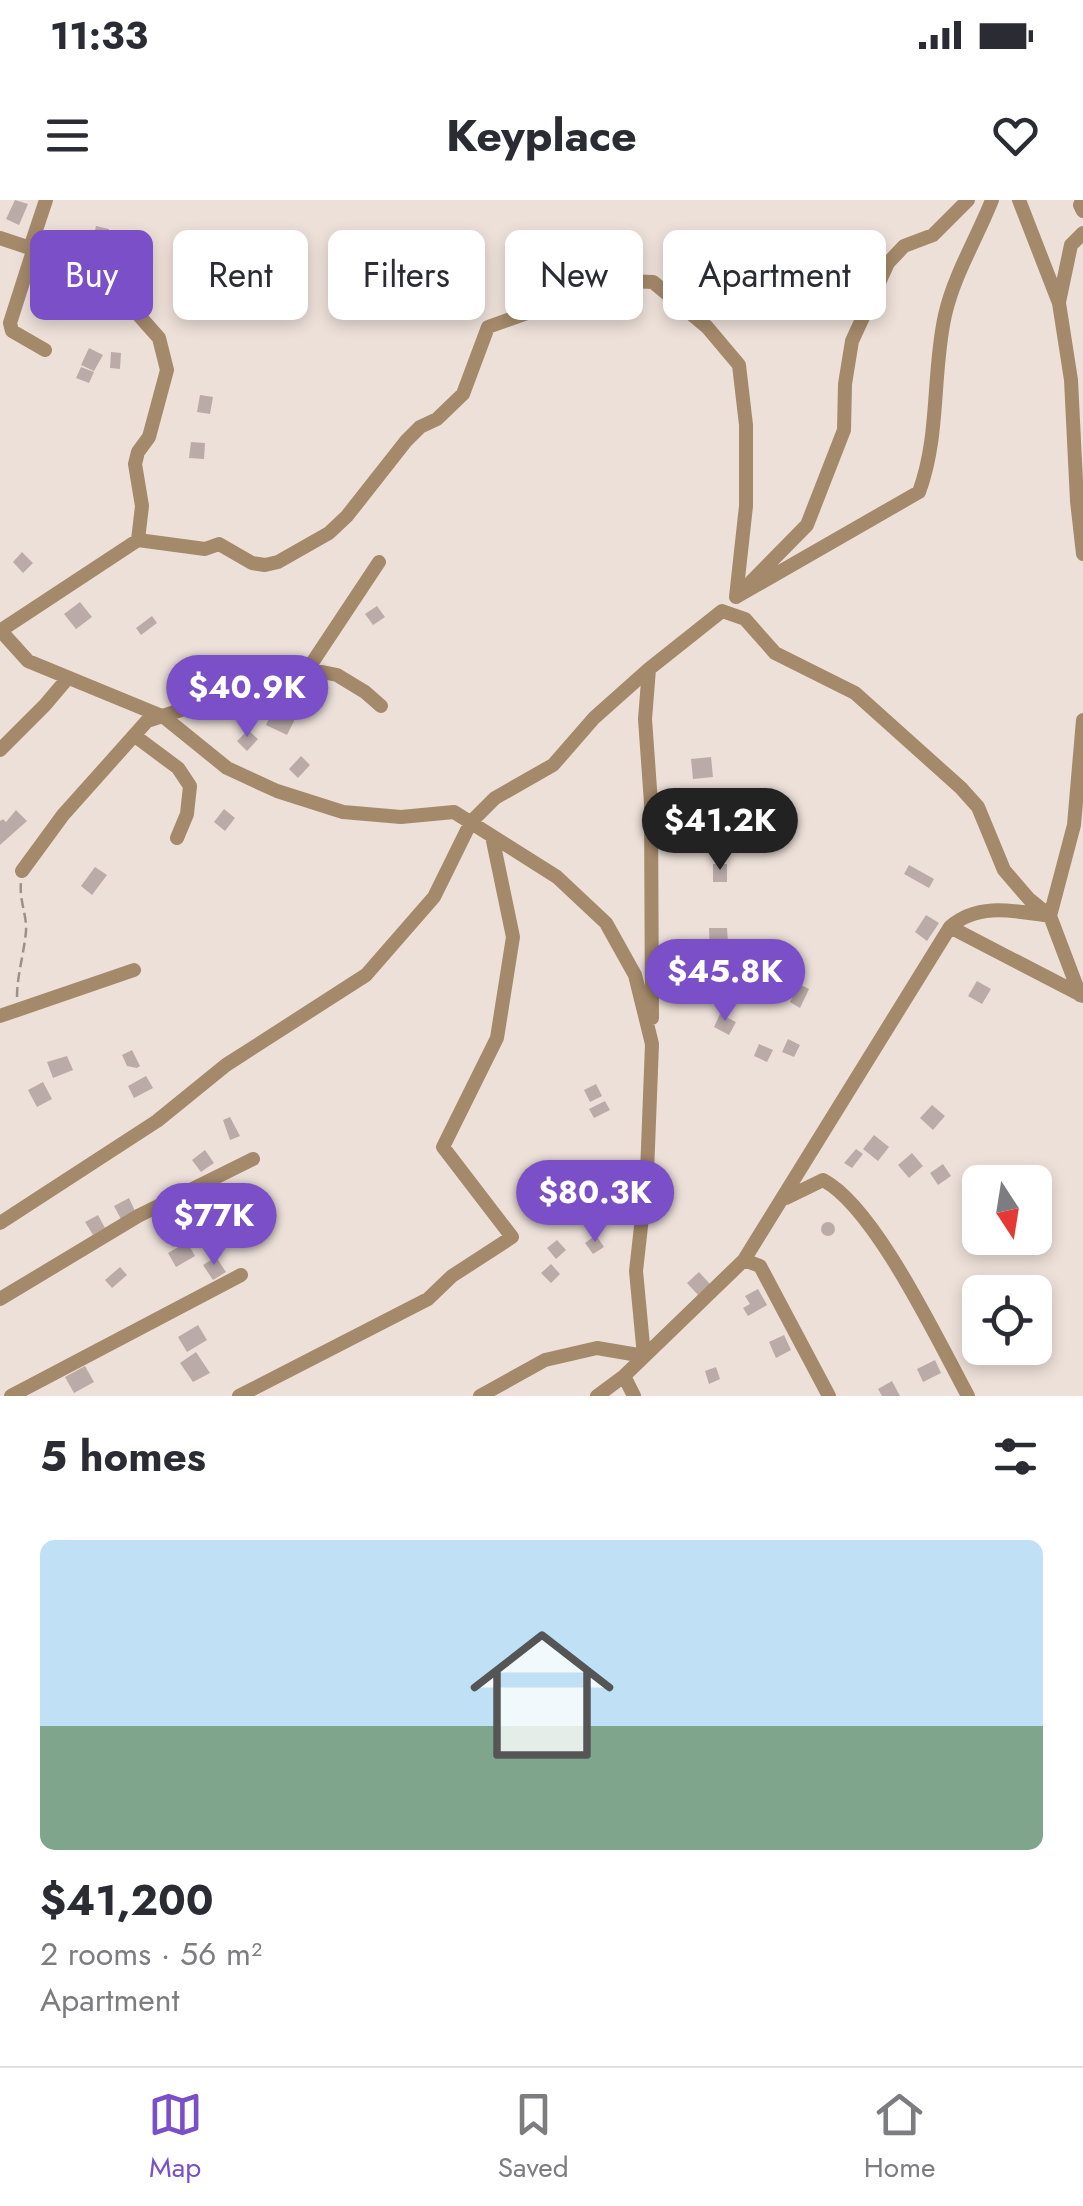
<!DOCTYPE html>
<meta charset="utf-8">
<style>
body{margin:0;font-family:Jost,sans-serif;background:#f7f7f7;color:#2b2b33;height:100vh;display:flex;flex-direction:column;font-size:38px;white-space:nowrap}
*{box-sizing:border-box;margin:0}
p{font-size:32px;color:#7c7c81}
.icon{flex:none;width:55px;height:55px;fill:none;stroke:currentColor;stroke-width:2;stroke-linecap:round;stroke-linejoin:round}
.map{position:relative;height:1196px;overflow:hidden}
.sheet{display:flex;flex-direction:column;background:#fff;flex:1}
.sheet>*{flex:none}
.hud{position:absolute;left:30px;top:30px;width:1025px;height:90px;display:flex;gap:20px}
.needle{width:65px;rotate:168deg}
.tools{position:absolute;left:962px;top:965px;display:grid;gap:20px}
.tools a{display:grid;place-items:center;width:90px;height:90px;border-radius:15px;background:#fff;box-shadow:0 5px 15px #0003;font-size:50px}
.price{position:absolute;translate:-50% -85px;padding:0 22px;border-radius:35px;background:#7a4fc8;color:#fff;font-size:32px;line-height:65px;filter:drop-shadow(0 2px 5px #0008)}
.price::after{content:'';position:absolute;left:50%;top:60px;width:30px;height:22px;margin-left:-15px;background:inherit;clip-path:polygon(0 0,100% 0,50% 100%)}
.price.selected{background:#222;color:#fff}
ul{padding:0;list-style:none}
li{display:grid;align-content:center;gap:20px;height:530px;padding:0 40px}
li+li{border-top:2px solid #e1e1e2}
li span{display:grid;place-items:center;height:310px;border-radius:15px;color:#555}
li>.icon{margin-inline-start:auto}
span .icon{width:180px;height:180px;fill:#fffc;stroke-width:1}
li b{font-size:42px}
h2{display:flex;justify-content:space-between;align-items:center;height:120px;padding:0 40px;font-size:42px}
.chip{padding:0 35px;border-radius:15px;background:#fff;box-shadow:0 5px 15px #0003;font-size:35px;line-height:90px}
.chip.selected{background:#7a4fc8;color:#fff}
.status{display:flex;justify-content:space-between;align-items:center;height:70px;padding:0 50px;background:#fff;direction:ltr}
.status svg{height:28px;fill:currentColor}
header{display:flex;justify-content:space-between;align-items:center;height:130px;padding:0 40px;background:#fff;font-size:45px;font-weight:700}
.dock{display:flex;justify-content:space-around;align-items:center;height:140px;border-top:2px solid #e1e1e2;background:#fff;font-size:28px;color:#7c7c81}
.dock a{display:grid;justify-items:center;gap:5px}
.dock .selected{color:#7a4fc8}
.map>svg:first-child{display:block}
.building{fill:#baaba9}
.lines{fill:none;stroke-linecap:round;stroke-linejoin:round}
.path{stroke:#9a918c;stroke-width:2.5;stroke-dasharray:10 5;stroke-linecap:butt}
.street{stroke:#a4896a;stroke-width:14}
</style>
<div class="status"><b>11:33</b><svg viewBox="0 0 49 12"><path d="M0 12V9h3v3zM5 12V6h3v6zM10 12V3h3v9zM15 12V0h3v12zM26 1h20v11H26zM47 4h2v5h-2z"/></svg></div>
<header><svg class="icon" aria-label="menu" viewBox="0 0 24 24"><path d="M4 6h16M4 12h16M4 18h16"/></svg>Keyplace<svg class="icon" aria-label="heart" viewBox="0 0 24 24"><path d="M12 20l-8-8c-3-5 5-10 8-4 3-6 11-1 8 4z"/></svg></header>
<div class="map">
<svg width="1083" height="1196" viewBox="0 0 1083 1196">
<rect width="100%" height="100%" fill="#ede0d9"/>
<path class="building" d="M15,0L28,4L19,25L6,19Z
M96,26L109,29L106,42L93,40Z
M63,82L73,86L65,107L55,103Z
M238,89L251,92L248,109L235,106Z
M89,148L103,155L94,171L81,165Z
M111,152L121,153L120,169L110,168Z
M81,167L94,172L89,183L76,178Z
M200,195L213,197L210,214L197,212Z
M191,242L205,243L204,259L189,258Z
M22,352L33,363L23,373L13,362Z
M80,402L92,417L76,429L64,414Z
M377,406L385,417L373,425L365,414Z
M152,416L157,423L141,435L136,428Z
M201,468L206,475L212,471L218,482L206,490L195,472Z
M283,514L295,519L287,535L266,525L270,516L280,520Z
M248,530L258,539L247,551L237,541Z
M301,556L310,565L298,578L289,569Z
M711,557L713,577L693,579L691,559Z
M224,609L235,618L225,631L214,622Z
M16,610L27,621L0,645V621L3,619L6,622Z
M713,664H727V682H713Z
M909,665L934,679L929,688L904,674Z
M95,667L107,675L92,695L81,686Z
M926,715L939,723L927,741L915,732Z
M709,728H727L729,757L710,758Z
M707,764L724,765V776L707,775Z
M977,781L991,789L982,804L968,796Z
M799,784L809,789L800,808L790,802Z
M720,814L736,822L729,835L714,827Z
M788,839L800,845L794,857L782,852Z
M759,844L773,850L767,862L754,856Z
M132,850L140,866L137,868L127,866L122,855Z
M67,856L73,870L53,878L47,862Z
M146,876L153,888L134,898L128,886Z
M43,882L52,899L37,907L28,890Z
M596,884L602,896L590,902L584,890Z
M605,901L610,910L594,918L589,909Z
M932,905L945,916L933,930L920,918Z
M230,917L240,936L230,940L223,920Z
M874,935L889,947L878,961L863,949Z
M856,949L863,954L852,968L844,963Z
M205,950L214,963L201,972L192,960Z
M912,953L923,966L909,978L898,965Z
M569,963L577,975L564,984L556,972Z
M943,964L951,976L938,985L930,973Z
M628,970L635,983L618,992L611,978Z
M129,998L135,1011L121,1019L114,1006Z
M98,1015L105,1028L93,1035L85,1022Z
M821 1029a7 7 0 1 1 14 0a7 7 0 1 1-14 0Z
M182,1028L188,1037L173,1047L167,1037Z
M596,1035L604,1047L593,1054L585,1043Z
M557,1040L566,1050L556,1059L547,1048Z
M187,1042L195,1056L176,1067L168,1053Z
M216,1057L226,1072L213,1080L203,1065Z
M551,1064L560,1074L551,1083L541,1073Z
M120,1067L127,1075L112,1088L105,1080Z
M699,1072L710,1084L698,1095L687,1083Z
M758,1089L767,1105L748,1116L743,1108L750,1104L745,1096Z
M198,1125L207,1140L187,1152L178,1137Z
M784,1135L791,1150L776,1158L769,1142Z
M1032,1148L1036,1159L1025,1163L1019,1150Z
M196,1152L210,1173L193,1182L180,1163Z
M935,1160L941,1173L923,1182L917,1169Z
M85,1166L94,1182L74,1193L65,1177Z
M716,1167L720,1179L709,1184L705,1171Z
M892,1181L900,1196H882L878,1189Z"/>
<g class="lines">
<path class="path" d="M17,797C17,775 24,754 26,731C27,715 19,700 21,682"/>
<path class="street" d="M1019,0L1059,103L1071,180L1077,301L1083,354
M1082,0L1080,5L1083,11
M0,38L30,48L37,55L78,67L135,111L159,138L167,170L149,237L138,252L135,264L142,306L138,340
M30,48L46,0
M33,51L10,123L12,131L45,150
M1059,102L1071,45L1083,33
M751,382L807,325L844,230L845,184L852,141L888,63L904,46L933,35L968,0
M736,397L919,292C940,236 932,173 945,115C954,75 977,38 992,0
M0,430L28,461L164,517L227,568L277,591L343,612L401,617L454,612L557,677L606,723L635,775L652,844L647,973L636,1071L644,1156L597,1148L545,1160L480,1196
M0,431L138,340L205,349L219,344L252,363L265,365L278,362L329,333L347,316L406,241L420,227L437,219L463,194L488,127L550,105L604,80L653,82L707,127L739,165L746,225V306L736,397
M308,469L379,362
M649,469L645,519L651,603L652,818
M135,536L178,568L190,586L187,614L177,638
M0,550L45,505L67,479
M22,671L63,615L147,521L308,469L337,475L365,492L381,506
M950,727L1083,796
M0,816L134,770
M786,998L823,980C875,1007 938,1141 968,1196
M0,1023L157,921L226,865L366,775L434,697L471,622L495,598L553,565L594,518L649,469L722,411L745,419L775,453L855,493L961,588L978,607L1004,670L1029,699L1050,716L1074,625L1083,520
M744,1060L760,1066L829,1196
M0,1099L138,1016L253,959
M624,1176L634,1196
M11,1196L241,1075
M239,1196L428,1099L452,1076L512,1037L443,947L497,838L513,737L492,636
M597,1196L624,1176L744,1060L950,727C978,702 1015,711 1050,716L1080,795"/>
</g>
</svg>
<div class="tools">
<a><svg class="needle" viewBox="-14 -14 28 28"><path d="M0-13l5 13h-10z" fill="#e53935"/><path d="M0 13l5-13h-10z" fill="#7c7c81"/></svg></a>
<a><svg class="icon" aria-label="locate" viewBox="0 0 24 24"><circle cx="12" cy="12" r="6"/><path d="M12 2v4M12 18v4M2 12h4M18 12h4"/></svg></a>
</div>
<b class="price" style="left:247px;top:540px">$40.9K</b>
<b class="price selected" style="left:720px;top:673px">$41.2K</b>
<b class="price" style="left:725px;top:824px">$45.8K</b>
<b class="price" style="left:595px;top:1045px">$80.3K</b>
<b class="price" style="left:214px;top:1068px">$77K</b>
<div class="hud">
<a class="chip selected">Buy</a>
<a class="chip">Rent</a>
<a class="chip">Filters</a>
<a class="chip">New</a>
<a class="chip">Apartment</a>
</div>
</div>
<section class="sheet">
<h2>5 homes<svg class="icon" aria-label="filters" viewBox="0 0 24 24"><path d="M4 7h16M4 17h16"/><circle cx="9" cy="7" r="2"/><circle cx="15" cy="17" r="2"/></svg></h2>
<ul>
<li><span style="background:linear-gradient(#bfe0f5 60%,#7fa58c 0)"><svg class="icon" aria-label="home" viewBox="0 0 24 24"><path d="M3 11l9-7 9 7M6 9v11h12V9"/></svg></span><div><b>$41,200</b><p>2 rooms · 56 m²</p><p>Apartment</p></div></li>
</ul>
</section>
<nav class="dock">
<a class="selected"><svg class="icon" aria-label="map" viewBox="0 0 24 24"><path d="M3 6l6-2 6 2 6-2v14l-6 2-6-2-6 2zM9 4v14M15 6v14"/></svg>Map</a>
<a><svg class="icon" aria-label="saved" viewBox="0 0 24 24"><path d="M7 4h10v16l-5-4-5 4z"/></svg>Saved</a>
<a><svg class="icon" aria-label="home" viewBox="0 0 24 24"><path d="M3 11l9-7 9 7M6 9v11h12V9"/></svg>Home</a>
</nav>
